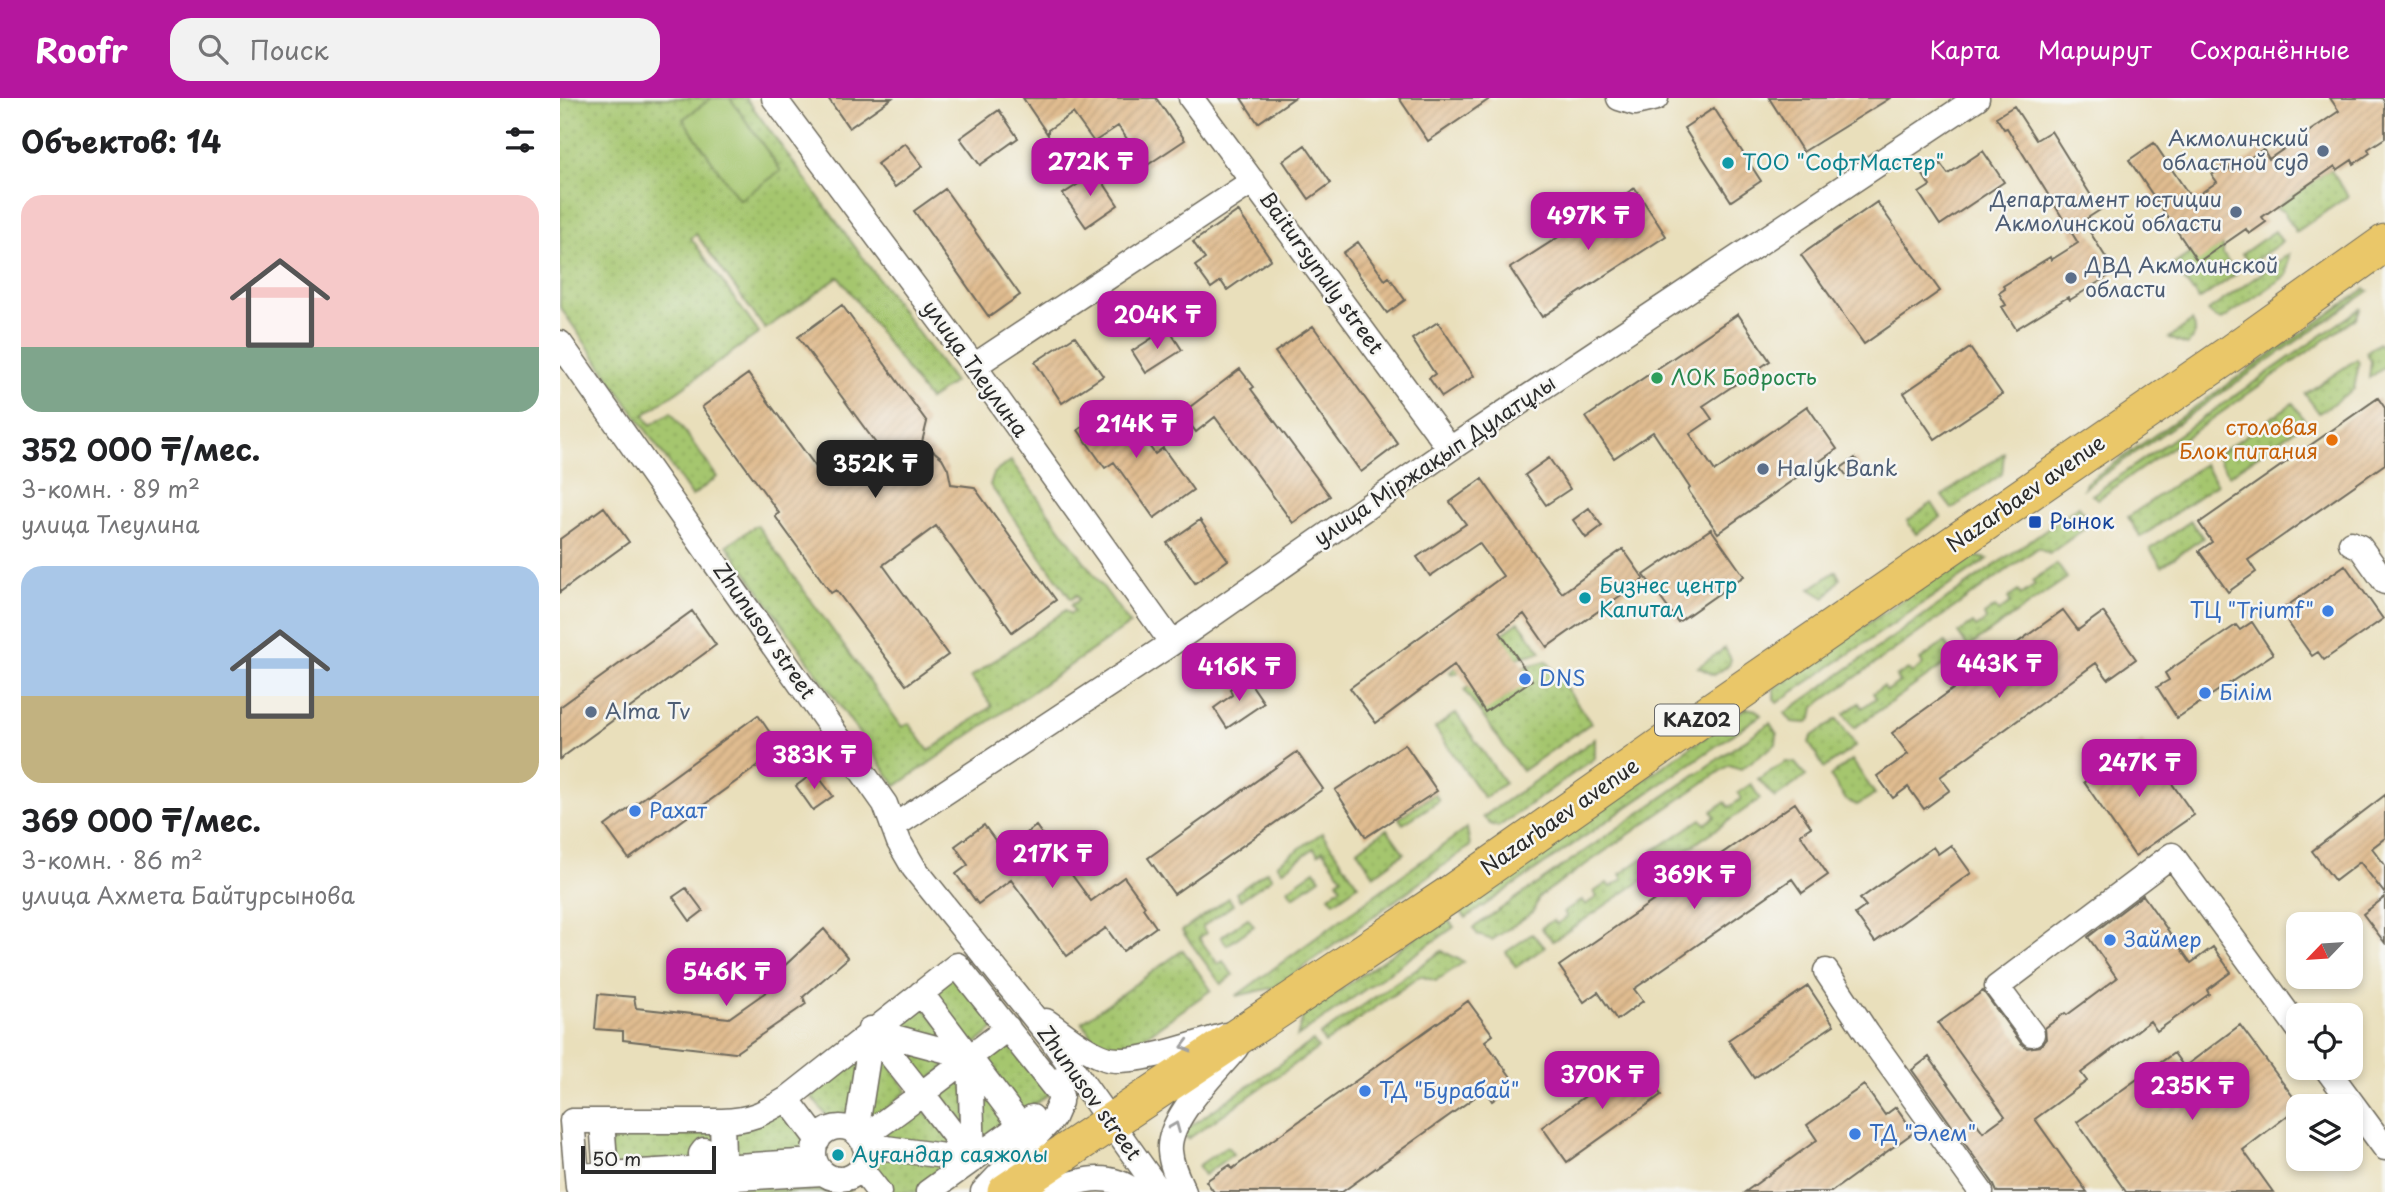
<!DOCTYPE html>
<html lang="ru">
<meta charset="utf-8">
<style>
body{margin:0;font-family:"Playpen Sans",sans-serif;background:#f2f2f2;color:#202124;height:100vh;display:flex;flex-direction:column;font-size:26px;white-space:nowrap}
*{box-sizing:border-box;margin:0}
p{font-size:23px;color:#757577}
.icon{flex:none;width:38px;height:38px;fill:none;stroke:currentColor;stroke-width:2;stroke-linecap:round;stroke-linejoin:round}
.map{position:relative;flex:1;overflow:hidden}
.side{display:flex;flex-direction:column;background:#fff;width:560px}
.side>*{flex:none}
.needle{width:46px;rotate:245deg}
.fabs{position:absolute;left:1726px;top:814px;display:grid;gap:14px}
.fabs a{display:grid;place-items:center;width:77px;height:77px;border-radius:14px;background:#fff;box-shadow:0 4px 10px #0003;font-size:35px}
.scale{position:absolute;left:21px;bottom:18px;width:135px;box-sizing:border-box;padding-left:7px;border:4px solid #2b2b2b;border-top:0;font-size:19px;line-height:24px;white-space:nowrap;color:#2b2b2b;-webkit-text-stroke:5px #f6f6f2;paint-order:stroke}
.price{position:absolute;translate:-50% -60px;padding:0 16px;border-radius:14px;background:#b5179e;color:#fff;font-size:23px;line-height:46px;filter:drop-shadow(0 2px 4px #0008)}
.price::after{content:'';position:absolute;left:50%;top:42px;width:21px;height:16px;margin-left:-10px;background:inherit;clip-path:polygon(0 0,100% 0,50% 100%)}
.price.current{background:#222;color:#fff}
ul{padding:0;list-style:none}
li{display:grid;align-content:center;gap:14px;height:371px;padding:0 21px}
li span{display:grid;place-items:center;height:217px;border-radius:21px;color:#555}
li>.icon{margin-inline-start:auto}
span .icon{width:126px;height:126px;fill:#fffc;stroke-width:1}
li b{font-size:30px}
h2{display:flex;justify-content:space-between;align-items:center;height:84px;padding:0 21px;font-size:30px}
header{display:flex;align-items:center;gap:42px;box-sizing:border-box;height:98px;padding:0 35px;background:#b5179e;color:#fff}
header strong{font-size:33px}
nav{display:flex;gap:38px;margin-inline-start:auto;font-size:24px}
.search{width:490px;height:63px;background:#f2f2f2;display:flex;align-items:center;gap:18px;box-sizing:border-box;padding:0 24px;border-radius:21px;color:#757577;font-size:26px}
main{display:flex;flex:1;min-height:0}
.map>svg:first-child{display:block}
.grass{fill:url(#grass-dots);stroke:#68784c;stroke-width:2}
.pitch{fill:#a5c66e;stroke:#68784c;stroke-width:2}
.building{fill:url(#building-hatch)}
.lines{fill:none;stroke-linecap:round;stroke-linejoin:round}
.minor-casing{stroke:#6e6a5d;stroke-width:27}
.highway-casing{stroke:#6e6a5d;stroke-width:39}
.minor{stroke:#fff;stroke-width:24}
.highway{stroke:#eac769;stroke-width:37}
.oneway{stroke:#a0a0a0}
.service-dot{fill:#5c6f8a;stroke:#f6f6f2;stroke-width:2.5}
.culture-dot{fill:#0f9aa8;stroke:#f6f6f2;stroke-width:2.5}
.leisure-dot{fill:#2e9e5b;stroke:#f6f6f2;stroke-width:2.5}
.food-dot{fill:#e8710a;stroke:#f6f6f2;stroke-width:2.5}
.transit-dot{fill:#1a4fb4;stroke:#f6f6f2;stroke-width:2.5}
.shop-dot{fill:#3f7fe0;stroke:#f6f6f2;stroke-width:2.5}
.labels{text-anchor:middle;stroke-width:5;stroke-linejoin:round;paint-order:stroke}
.shield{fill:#f6f6f2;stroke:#686867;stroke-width:2}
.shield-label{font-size:19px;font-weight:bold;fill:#2b2b2b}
.service-label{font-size:21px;fill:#4e5e75;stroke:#f6f6f2;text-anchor:start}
.culture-label{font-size:21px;fill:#0d838f;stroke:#f6f6f2;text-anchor:start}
.street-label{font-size:21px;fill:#2b2b2b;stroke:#f6f6f2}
.leisure-label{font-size:21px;fill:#27864d;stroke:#f6f6f2;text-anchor:start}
.food-label{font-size:21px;fill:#c56008;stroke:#f6f6f2;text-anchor:end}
.transit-label{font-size:21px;fill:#164399;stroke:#f6f6f2;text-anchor:start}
.shop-label{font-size:21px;fill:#366cbe;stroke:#f6f6f2;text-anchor:start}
</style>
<header>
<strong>Roofr</strong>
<div class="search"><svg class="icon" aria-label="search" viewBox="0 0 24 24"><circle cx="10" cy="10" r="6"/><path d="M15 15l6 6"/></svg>Поиск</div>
<nav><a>Карта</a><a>Маршрут</a><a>Сохранённые</a></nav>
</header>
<main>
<section class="side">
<h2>Объектов: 14<svg class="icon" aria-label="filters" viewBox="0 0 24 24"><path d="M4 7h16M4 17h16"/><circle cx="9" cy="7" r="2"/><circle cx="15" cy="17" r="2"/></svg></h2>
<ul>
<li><span style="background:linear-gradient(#f6c9c9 70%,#7fa58c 0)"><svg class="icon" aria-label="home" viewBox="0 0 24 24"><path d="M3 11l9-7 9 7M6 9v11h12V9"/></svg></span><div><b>352 000 ₸/мес.</b><p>3-комн. · 89 m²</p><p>улица Тлеулина</p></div></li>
<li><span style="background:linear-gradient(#a9c7e8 60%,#c2b280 0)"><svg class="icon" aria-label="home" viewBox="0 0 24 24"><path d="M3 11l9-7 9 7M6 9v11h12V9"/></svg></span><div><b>369 000 ₸/мес.</b><p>3-комн. · 86 m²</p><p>улица Ахмета Байтурсынова</p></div></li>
</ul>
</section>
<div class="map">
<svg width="1825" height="1094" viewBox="0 0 1825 1094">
<defs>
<pattern id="grass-dots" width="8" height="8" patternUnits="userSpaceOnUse" patternTransform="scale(1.75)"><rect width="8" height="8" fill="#a5c66e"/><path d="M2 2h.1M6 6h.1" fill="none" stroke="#8eaa5f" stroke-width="1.8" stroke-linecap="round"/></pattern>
<pattern id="building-hatch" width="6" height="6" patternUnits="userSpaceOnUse" patternTransform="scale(1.75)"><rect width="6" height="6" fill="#e0bc90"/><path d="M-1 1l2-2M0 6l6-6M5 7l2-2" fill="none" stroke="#c0a27c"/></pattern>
</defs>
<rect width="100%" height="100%" fill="#f6f6f2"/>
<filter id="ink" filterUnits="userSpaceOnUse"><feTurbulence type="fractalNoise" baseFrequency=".0143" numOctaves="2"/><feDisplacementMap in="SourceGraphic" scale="14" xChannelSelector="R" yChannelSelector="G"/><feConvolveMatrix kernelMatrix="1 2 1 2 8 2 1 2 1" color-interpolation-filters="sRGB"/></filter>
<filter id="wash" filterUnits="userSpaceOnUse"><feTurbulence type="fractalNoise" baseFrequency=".00686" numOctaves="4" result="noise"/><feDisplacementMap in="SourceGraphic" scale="28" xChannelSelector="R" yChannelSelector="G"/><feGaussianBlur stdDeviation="1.57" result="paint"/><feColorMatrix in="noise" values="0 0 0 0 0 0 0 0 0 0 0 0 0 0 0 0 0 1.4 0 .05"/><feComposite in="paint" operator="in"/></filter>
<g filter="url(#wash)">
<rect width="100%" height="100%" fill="#e9dfbb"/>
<path class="grass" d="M0,0H186L394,284L369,302L279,179L205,231L136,136L131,140L199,235L84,317L91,327L111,314L157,379L132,398L0,209Z
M1770,71L1788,98L1736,134L1723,113L1714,110Z
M1715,133L1722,144L1690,166L1682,156Z
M1663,146V156L1676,176L1639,202L1613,167L1632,154Z
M1729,156L1727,177L1662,222L1655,220L1648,213Z
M1805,191L1809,193L1524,390L1526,385Z
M1801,210L1796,220L1548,394L1538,401L1532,397Z
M1632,223C1638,233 1635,240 1627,247L1609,240Z
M1819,245L1825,254V269L1809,280L1811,263L1806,254Z
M1797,261L1799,265L1794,291L1759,315L1745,296Z
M1733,305L1746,324L1669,377L1656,358Z
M1444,355L1442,376L1392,411L1382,398Z
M451,363L570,526L336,688L167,447L197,427L342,629L349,625L369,653L432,608L411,579L506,512L510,516L514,513L511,507L519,502L516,497L511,501L430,387L434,375Z
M1644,366L1657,386L1581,439L1568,419Z
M1372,405L1381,419L1356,436L1347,423Z
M1519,408L1531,426L1489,456L1478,450L1254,609L1252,621L1246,625L1232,624L1225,615Z
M1631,423L1643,440L1602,468L1590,451Z
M1408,457L1428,461L1217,605L1214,601V590Z
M1497,466L1507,480L1408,549L1398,535L1413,525L1416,529L1426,522L1424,517L1435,509L1439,513L1451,505L1448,500L1458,493L1461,497L1475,487L1472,483Z
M1276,473L1280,481L1265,500L1250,491Z
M959,524L981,554L892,576L890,574Z
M1385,544L1395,559L1294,630L1284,616L1299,605L1302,610L1316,600L1313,595L1323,588L1327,593L1339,584L1336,579L1348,571L1352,575L1363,567L1360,562Z
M1165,550L1171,561L1169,567L1154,577L1138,569Z
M987,563L1031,625L962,673L904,592L921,580Z
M1186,610L1196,612L1201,617L906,820L901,814L902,809Z
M896,615L945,685L924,700L875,630Z
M1277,621L1296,648L1264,670L1249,644L1252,638Z
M1210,625L1217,636L1216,646L1181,671L1169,667L979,799L973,814L932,842L918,837L913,830Z
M1035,641V660L938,729L930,726L923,719Z
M1292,662L1315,696L1297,707L1286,702L1270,678Z
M1226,664L1235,665L1246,678L1215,700L1198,681Z
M1191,686L1200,701L1103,768L1093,753L1141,721L1145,726L1155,719L1152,713L1165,704L1169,709L1181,701L1178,695Z
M875,696L879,703L843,726L839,720Z
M907,730L910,748L716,889L676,898Z
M827,731L844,755L814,777L797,752Z
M762,735L798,787L774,804L769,798L781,789L777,783L782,779L763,752L758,756L754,750L722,773L717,766Z
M1083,760L1094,774L993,843L981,830L993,822L997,826L1007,819L1004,814L1022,802L1025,807L1037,799L1034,794L1047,785L1051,789L1063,781L1060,776Z
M755,772L760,780L733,799L728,791Z
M707,773L712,780L680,802L676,795Z
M669,800L673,807L642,829L646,835L639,840L658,866L663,863L673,877L661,886L622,833Z
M688,820L694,828L667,847L661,839Z
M882,821L889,823L894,829L737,939L743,918Z
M972,836L985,849L956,869L946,854Z
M623,852L651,892L550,963L522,924Z
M882,853L904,864L876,883L860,878L765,945L760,937Z
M398,873L440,926L409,951L366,898Z
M360,904L397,951L321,933Z
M450,937L492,994L472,1008L462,1024L416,962Z
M322,940L399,959L368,983Z
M753,943L758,950L628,1041L622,1034Z
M306,944L293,1023L284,1021L270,1022L245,991Z
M316,944L347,993L304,1030Z
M406,970L407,1048L376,999Z
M415,973L455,1029L416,1057Z
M225,1005L250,1040L248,1060L169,1067L167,1026Z
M362,1011L401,1052L312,1042Z
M48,1027H155L156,1053L141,1059L51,1074Z
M667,1048L673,1056L644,1077L638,1068Z
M314,1060L405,1065L364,1094H324L312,1067Z
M264,1083L277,1087H286L291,1094H171L170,1084Z"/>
<path class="pitch" d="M152,0H170L221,73L179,102L123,21Z"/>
<g id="blocks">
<path class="building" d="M268,0H332L289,30Z
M463,0H596L625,42L586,68L558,28L534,44L513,15L488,32V37Z
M681,0H734L698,25Z
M839,0H931L868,43Z
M1209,0H1330L1243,54Z
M1770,0H1822L1825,5V40L1808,51L1810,55L1794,66L1792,62L1777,72L1775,68L1702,119L1706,124L1689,136L1686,131L1638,164L1569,62L1594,45L1632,101L1657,84L1652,77L1667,66L1671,73L1703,51L1709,61L1779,13Z
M1454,8L1476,42L1491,33L1540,112L1523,123L1555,174L1510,202L1508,199L1456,231L1442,209L1446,207L1439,195L1445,191L1443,188L1490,159L1491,162L1518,145L1447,30L1444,31L1436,19Z
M1154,10L1201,83L1171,103L1124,30Z
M439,12L458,40L420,67L400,40Z
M345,45L363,68L335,89L317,66Z
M745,47L771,85L749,101L723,63Z
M1423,53L1444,84L1380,127L1359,95L1370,88L1361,74L1378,63L1388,76Z
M533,69L558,107L526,129L503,96L520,85L517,80Z
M1075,90L1106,138L982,219L950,170Z
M385,91L460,197L429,219L354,113Z
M1317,104L1380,193L1304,246L1241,157Z
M678,113L711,161L667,192L661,183L651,190L635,168L645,161L633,144Z
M798,144L825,182L829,179L845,202L827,215L783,155Z
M282,207L367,324L362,344L382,360L388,371L391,386L414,389L496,502L452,534L376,428L323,467L388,557L346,587L276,492L271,495L215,418L219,415L142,309L188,276L267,384L317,347L238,239Z
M1178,216L1210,263L1143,308L1152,321L1130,336L1155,373L1247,308L1277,351L1158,435L1128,392L1130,390L1093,334L1054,360L1026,319Z
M878,224L914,278L882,299L869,280L875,276L852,241Z
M753,228L838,346L801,374L715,254Z
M608,230L622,252L586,275L572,253Z
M515,238L543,278L502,305L475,264Z
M1410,250L1442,296L1375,341L1344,295Z
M680,271L694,289L691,291L770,398L733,425L655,319L636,334L622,315Z
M1818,300L1825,310V366L1688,462L1696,474L1668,494L1639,453L1652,444L1639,425Z
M557,304L595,356L603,350L633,392L594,420L554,364L545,370L518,332Z
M989,360L1010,391L986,407L965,377Z
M1295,360L1303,371L1289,381L1281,370Z
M922,381L1002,495L1063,451L1084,481L987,549L964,516L940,534L972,582L925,614L894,567L816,625L790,590L943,478L919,445L870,478L857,459L906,426L890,404Z
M44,409L69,444L0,494V441Z
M1029,410L1042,428L1026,440L1013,422Z
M640,422L668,462L635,485L607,445Z
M1151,431L1184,478L1118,524L1084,477Z
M1785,467L1823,521L1764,562L1758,554L1752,558L1720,513Z
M1503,512L1518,532L1543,514L1576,561L1548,581L1536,565L1380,679L1390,692L1364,711L1348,689L1333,700L1317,678L1348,656L1332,635Z
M132,513L156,547L0,661V609Z
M1692,524L1713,556L1617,620L1597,589L1609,582L1605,575L1676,527L1680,532Z
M687,580L704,605L667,630L654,610L672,597L670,591Z
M198,617L221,651L69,761L45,728Z
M1582,643L1634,717L1575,758L1524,684Z
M845,646L877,693L806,739L775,692Z
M737,654L763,691L614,796L588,760Z
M255,674L273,698L253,712L236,688Z
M1825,697V740L1812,750L1825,767V796L1800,764L1775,783L1752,753Z
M1235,705L1251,729L1240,736L1268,777L1242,795L1232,781L1074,891L1083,903L1057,922L1038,894L1024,904L999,868Z
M424,727L443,753L476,728L531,803L564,779L585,808L583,810L596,829L563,853L546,830L507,858L451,782L418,806L396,776L408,767L395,748Z
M1391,747L1411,775L1315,844L1295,816L1306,808L1300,801L1373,749L1378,756Z
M126,790L143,813L130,823L113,799Z
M1583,797L1631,865L1653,849L1671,874L1647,892L1649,896L1597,933L1590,923L1521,975L1527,983L1475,1021L1527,1094H1437L1433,1085L1352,972L1369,959L1423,1034L1445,1018L1378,925L1423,893L1461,945L1467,950L1480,948L1486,941L1485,930L1505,915L1507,917L1557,880L1528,839Z
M1825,799V845L1803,816Z
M264,831L288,860L243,899L246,906L175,955L63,942V933L35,931L38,896L74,899L76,910L169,920L220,884L219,873Z
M1248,888L1274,927L1194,980L1168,942Z
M908,903L933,937L925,943L956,986L932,1003L925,992L782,1094H654L646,1083L670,1067L672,1071Z
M1680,927L1740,1008L1683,1052L1713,1094H1566L1517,1024L1614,955L1624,969Z
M1076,962L1101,997L1007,1064L982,1029Z
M1304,987L1325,1017L1336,1009L1354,1034L1271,1094H1185L1257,1042L1247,1027Z"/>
</g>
</g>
<g filter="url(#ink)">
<use href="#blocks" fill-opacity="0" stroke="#6e6a5d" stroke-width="2"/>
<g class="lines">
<defs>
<path id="minor" d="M214,0L414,268L612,545
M631,0L890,351
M1059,0L1075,5L1096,0
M0,245L325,706L339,744L354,770L490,939L600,1094
M414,268L693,83
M1791,445L1800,449L1825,484
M334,728L612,545L890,351L1417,0
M1266,873L1307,935L1421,1094
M361,895L461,1028
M486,923C504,935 524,953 545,960C571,969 637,945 666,937
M310,931L355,988
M1472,936L1437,889L1612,757L1738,930
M1766,970L1825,1050
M369,990L448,930
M227,1001L258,1042
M368,1003L413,1062
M254 1055a26 26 0 1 1 52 0a26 26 0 1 1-52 0Z
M296,1035L312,933L410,959L413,1062L304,1047
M301,1041L354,1002
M144,1052L148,1054L146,1059L141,1056Z
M255,1063L17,1078L18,1089L263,1075
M301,1071L319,1094
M17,1078L12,1023H42
M47,1090L42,1023H162
M164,1094L162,1023C191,1022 202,1016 227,1001L397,867L501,998
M368,1094L472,1019
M423,1094L493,1020L500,1004L499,982
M489,1094C518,1082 548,1072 575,1094
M624,1094C618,1081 611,1068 610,1053C607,1020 656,975 676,950"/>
<path id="highway" d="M446,1094L886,799L1127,630L1671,255L1825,145"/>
</defs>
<use href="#minor" class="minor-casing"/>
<use href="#highway" class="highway-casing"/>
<use href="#minor" class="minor"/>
<use href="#highway" class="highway"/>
</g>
<defs><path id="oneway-chevron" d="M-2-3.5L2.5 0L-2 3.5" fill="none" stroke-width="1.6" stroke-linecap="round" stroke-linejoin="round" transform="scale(1.75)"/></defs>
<g class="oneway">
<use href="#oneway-chevron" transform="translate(626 948) rotate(165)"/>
<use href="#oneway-chevron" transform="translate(615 1029) rotate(-68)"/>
</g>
</g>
<g class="service-dot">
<circle cx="1763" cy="53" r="7"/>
<circle cx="1676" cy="114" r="7"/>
<circle cx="1511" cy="180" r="7"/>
<circle cx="1203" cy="371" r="7"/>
<circle cx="31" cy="614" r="7"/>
</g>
<g class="culture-dot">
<circle cx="1168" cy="65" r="7"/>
<circle cx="1025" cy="500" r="7"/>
<circle cx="278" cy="1057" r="7"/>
</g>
<circle class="leisure-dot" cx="1097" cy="280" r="7"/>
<circle class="food-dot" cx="1772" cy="342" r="7"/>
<rect class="transit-dot" x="1468" y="417" width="14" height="14" rx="3.5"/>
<g class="shop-dot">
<circle cx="1768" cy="513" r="7"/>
<circle cx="965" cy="581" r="7"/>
<circle cx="1645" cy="595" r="7"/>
<circle cx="75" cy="713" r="7"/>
<circle cx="1550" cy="842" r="7"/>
<circle cx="805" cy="993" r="7"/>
<circle cx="1295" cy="1036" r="7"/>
</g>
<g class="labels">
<rect class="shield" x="1095" y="606.5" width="84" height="31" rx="5"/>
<g class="shield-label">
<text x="1137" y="629">KАZ02</text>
</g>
<g class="service-label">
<text x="1749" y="48" text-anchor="end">Акмолинский<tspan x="1749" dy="24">областной суд</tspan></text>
<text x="1662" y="109" text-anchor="end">Департамент юстиции<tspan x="1662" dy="24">Акмолинской области</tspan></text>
<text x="1525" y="175">ДВД Акмолинской<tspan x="1525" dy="24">области</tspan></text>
<text x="1217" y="378">Halyk Bank</text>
<text x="45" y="621">Alma Tv</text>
</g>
<g class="culture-label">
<text x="1182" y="72">ТОО "СофтМастер"</text>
<text x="1039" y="495">Бизнес центр<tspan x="1039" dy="24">Капитал</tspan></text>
<text x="292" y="1064">Ауғандар саяжолы</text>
</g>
<g class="street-label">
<text transform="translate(761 175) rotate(54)" y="7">Baitursynuly street</text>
<text transform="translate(415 271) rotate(54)" y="7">улица Тлеулина</text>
<text transform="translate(875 363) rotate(-34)" y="7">улица Міржақып Дулатұлы</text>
<text transform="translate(1466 396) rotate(-35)" y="7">Nazarbaev avenue</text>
<text transform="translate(204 533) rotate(55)" y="7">Zhunusov street</text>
<text transform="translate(1000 719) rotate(-35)" y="7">Nazarbaev avenue</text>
<text transform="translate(529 995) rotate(54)" y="7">Zhunusov street</text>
</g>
<g class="leisure-label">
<text x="1111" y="287">ЛОК Бодрость</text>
</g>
<g class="food-label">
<text x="1758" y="337">столовая<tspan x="1758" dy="24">Блок питания</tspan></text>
</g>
<g class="transit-label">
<text x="1489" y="431">Рынок</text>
</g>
<g class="shop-label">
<text x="1754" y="520" text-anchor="end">ТЦ "Triumf"</text>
<text x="979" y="588">DNS</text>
<text x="1659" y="602">Білім</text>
<text x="89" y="720">Рахат</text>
<text x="1564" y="849">Займер</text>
<text x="819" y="1000">ТД "Бурабай"</text>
<text x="1309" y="1043">ТД "Әлем"</text>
</g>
</g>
</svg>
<div class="fabs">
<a><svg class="needle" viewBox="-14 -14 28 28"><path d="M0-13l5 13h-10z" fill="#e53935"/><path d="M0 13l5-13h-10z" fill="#757577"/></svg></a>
<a><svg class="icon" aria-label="locate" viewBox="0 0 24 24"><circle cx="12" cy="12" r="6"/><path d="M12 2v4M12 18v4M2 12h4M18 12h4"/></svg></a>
<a><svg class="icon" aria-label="layers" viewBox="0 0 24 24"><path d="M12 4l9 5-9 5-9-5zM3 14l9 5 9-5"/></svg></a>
</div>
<div class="scale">50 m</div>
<b class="price" style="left:530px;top:100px">272K ₸</b>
<b class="price" style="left:1028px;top:154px">497K ₸</b>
<b class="price" style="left:597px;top:253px">204K ₸</b>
<b class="price" style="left:576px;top:362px">214K ₸</b>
<b class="price current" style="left:315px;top:402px">352K ₸</b>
<b class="price" style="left:1439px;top:602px">443K ₸</b>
<b class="price" style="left:679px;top:605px">416K ₸</b>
<b class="price" style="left:254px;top:693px">383K ₸</b>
<b class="price" style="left:1579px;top:701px">247K ₸</b>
<b class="price" style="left:492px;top:792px">217K ₸</b>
<b class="price" style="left:1134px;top:813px">369K ₸</b>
<b class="price" style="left:166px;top:910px">546K ₸</b>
<b class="price" style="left:1042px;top:1013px">370K ₸</b>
<b class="price" style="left:1632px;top:1024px">235K ₸</b>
</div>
</main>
